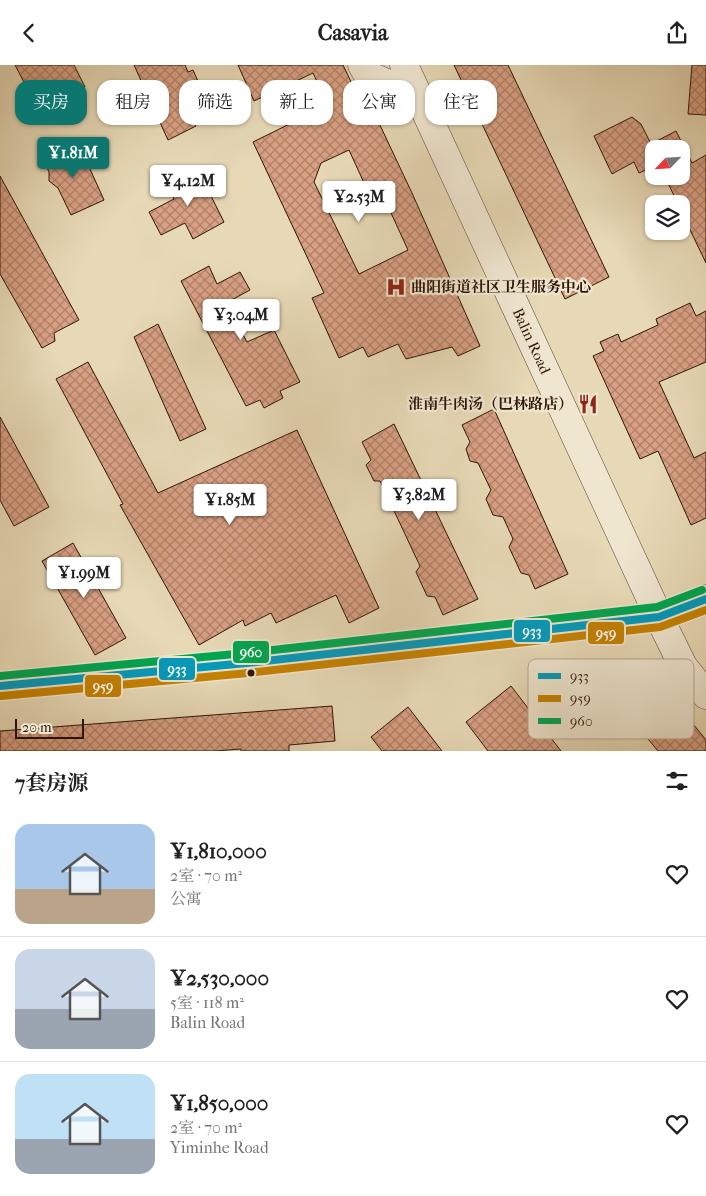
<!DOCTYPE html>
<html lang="zh">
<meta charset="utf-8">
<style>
body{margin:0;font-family:"IM FELL French Canon","Noto Serif SC",serif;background:#f6f6f6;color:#202124;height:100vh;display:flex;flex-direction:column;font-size:19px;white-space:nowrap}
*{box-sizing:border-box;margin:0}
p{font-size:16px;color:#757577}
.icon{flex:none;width:28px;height:28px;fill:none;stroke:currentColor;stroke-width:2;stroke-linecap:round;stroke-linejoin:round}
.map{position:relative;height:686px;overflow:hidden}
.panel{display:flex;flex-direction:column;background:#fff;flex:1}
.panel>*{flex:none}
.hud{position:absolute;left:15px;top:15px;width:676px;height:45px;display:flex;gap:10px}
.needle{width:32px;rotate:245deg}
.controls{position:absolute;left:645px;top:75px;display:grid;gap:10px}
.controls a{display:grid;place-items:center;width:45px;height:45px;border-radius:10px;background:#fff;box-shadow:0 1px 4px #0004;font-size:25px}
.scale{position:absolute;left:15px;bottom:12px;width:69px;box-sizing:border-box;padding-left:5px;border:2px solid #2e1506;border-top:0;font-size:14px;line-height:18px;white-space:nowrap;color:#2e1506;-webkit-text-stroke:4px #efe6d0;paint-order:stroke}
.price{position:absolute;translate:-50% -42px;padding:0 11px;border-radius:5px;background:#fff;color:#222;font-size:16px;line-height:32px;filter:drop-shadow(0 1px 2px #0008)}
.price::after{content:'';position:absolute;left:50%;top:30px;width:15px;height:11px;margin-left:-8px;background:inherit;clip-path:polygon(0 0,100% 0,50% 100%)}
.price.on{background:#0f766e;color:#fff}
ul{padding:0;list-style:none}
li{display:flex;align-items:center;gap:15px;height:125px;padding:0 15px}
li+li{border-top:1px solid #e0e0e0}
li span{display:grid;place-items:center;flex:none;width:140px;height:100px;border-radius:15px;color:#555}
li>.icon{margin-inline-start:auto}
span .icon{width:60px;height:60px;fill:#fffc;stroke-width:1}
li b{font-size:21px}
h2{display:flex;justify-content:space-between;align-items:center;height:60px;padding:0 15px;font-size:21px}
.chip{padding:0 18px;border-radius:15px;background:#fff;box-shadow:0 1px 4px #0004;font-size:18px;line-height:45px}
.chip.on{background:#0f766e;color:#fff}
header{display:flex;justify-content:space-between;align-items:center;height:65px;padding:0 15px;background:#fff;font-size:22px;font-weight:800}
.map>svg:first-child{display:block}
.building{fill:url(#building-cross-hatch);stroke:#2e1506;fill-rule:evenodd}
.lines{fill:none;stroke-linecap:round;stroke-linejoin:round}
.minor-casing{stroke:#5c4632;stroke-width:29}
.minor{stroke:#efe6d0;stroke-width:28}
.bus-1-casing{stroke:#efe6d0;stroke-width:11}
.bus-2-casing{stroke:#efe6d0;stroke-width:11}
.bus-3-casing{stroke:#efe6d0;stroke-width:11}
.bus-1{stroke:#059aba;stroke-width:8}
.bus-2{stroke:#c58202;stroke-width:8}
.bus-3{stroke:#00a651;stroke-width:8}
.bus-dot{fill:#2e1506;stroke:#efe6d0;stroke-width:2}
.labels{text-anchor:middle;stroke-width:4.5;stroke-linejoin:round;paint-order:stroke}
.poi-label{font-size:15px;font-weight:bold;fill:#2e1506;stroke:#efe6d0;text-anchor:start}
.street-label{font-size:15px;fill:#2e1506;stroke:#efe6d0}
.key{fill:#efe6d0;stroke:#b5a793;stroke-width:1}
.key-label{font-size:14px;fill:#2e1506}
.line-badge{stroke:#efe6d0;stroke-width:2}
.badge-label{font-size:14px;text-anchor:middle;font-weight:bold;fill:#fff}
</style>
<header><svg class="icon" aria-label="back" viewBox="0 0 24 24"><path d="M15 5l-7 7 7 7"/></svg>Casavia<svg class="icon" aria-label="share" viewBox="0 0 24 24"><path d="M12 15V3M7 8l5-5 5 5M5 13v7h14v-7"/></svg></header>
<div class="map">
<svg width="706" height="686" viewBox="0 0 706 686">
<defs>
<pattern id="building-cross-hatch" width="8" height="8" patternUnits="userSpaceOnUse" patternTransform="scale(1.25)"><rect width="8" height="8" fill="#d9a083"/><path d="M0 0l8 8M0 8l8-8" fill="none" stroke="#b08169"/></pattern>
</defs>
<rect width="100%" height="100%" fill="#e7d9b6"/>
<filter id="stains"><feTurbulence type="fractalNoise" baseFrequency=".004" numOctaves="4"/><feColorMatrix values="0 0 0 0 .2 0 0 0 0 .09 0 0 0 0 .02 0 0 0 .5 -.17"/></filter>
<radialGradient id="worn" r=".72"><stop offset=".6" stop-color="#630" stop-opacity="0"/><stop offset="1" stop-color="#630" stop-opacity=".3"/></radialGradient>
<path class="building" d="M15,0H74L85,22L39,46Z
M134,0H185L188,7L193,5L212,48L194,56L196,61L168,75Z
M238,0H343L363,42L370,39L412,128L480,281L458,291L452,282L406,294L398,279L368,292L363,282L339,293L312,233L324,228L253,77L328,40L313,8L254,36ZM349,85L375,142L386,137L408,185L359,209L314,117L321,98Z
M454,0H508L609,212L565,234Z
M692,0H706V50L688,49Z
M632,52L641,59L651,79L676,66L692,98L706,90V198L681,146V139H678L665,112L655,117L648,104L639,108L634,97L612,109L594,71ZM654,84H681V111H654Z
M72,78L80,96L85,93L104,135L71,150L58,123L49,116V107L42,92Z
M197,103L224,157L193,174L185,158L161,170L149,147L174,134L166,119Z
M0,111L79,255L54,268L55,276L42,283L0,209Z
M209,201L217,219L240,207L250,225L226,238L247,277L274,265L300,317L280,326L283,333L264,343L260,335L246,341L181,216Z
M690,238L696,251L706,246V297L659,317L694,393L706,387V453L691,460L658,386L640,394L593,291L604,286L600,277L618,269L621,277L658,260L656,254Z
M158,259L206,364L180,376L134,272Z
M88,297L158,428L297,365L379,543L349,558L336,530L276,558L271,548L245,561L243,555L199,580L120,440L123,439L56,314Z
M494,344L568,509L535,524L529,510L521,508L509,482L513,474L503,452L493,450L486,434L491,425L478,398L470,396L466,384L470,377L462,360Z
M0,352L49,442L14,461L0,435Z
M394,359L478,534L443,550L435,532L427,531L416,507L420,501L380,416H374L366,400L371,395L362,377Z
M73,478L126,573L95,590L42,496Z
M646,601L706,675V686H658L611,629Z
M511,621L561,686H488L466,657Z
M332,641L335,676L289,680V686H241V684L215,686H0V666Z
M408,642L442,686H382L371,672Z"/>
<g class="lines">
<defs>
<g id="minor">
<path d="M362,0L368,10L419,32"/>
<path id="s1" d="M404,0L659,552L683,601L706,630"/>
<path d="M0,621L247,598L659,552L706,534"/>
</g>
</defs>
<use href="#minor" class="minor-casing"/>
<use href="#minor" class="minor"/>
<defs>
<path id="bus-1" d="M0,621L247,598L659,552L706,534"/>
<path id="bus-2" d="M1,631L248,608L660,562L706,545"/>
<path id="bus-3" d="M0,611L246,588L657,542L702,525"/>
</defs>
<use href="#bus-1" class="bus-1-casing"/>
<use href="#bus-2" class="bus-2-casing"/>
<use href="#bus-3" class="bus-3-casing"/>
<use href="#bus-1" class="bus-1"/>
<use href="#bus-2" class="bus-2"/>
<use href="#bus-3" class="bus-3"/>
</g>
<defs>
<symbol id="hospital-bare" viewBox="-9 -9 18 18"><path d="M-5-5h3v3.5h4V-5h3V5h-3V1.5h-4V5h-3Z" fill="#8f2418" stroke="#efe6d0" stroke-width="2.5" paint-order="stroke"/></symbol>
<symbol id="restaurant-bare" viewBox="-9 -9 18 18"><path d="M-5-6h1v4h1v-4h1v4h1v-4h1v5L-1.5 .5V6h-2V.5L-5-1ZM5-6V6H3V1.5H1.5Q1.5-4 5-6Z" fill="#8f2418" stroke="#efe6d0" stroke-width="2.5" paint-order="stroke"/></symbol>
</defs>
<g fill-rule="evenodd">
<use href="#hospital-bare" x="382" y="208" width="28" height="28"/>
<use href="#restaurant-bare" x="574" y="325" width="28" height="28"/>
</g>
<circle class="bus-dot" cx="251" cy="608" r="4.5"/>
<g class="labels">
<g class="poi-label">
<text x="411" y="227">曲阳街道社区卫生服务中心</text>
<text x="573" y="344" text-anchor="end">淮南牛肉汤（巴林路店）</text>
</g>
<g class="street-label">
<text dy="5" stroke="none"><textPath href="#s1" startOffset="304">Balin Road</textPath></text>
</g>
</g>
<rect x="528" y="594" width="166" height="80" rx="8" class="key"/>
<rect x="538" y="608" width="23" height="6" fill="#059aba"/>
<rect x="538" y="630" width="23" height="7" fill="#c58202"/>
<rect x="538" y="653" width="23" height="6" fill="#00a651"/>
<g class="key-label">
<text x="570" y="616">933</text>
<text x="570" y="638">959</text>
<text x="570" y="661">960</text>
</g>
<g class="line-badge">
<rect x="513" y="554" width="38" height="24" rx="5" fill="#059aba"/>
<rect x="587" y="556" width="38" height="24" rx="5" fill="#c58202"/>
<rect x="232" y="575" width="38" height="24" rx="5" fill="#00a651"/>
<rect x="158" y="592" width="38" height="24" rx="5" fill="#059aba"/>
<rect x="84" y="609" width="38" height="24" rx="5" fill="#c58202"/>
</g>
<g class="badge-label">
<text x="532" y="571">933</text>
<text x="606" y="573">959</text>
<text x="251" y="592">960</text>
<text x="177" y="609">933</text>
<text x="103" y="626">959</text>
</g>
<rect width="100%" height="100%" filter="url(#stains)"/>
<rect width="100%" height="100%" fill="url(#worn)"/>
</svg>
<div class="controls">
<a><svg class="needle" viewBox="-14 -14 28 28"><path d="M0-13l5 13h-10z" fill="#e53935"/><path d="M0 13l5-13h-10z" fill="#757577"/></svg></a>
<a><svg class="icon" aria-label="layers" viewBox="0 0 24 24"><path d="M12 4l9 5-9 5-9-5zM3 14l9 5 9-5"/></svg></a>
</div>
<div class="scale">20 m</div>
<b class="price on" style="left:73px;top:114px">¥1.81M</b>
<b class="price" style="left:188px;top:142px">¥4.12M</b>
<b class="price" style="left:359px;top:158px">¥2.53M</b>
<b class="price" style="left:241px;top:276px">¥3.04M</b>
<b class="price" style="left:419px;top:456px">¥3.82M</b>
<b class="price" style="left:230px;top:461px">¥1.85M</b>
<b class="price" style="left:84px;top:534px">¥1.99M</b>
<div class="hud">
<a class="chip on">买房</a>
<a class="chip">租房</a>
<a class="chip">筛选</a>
<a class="chip">新上</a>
<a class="chip">公寓</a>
<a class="chip">住宅</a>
</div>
</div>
<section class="panel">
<h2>7套房源<svg class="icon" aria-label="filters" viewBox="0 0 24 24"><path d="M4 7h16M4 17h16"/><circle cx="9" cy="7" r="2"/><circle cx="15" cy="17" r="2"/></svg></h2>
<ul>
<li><span style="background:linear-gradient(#a9c7e8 65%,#b9a48a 0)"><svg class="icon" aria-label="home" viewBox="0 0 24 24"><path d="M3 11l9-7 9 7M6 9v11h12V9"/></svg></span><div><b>¥1,810,000</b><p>2室 · 70 m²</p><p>公寓</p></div><svg class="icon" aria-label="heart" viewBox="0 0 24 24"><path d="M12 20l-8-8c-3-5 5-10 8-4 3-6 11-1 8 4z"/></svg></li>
<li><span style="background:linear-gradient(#c9d6e8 60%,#9aa5b1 0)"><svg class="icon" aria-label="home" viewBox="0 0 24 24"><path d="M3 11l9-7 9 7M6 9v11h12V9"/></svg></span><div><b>¥2,530,000</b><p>5室 · 118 m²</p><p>Balin Road</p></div><svg class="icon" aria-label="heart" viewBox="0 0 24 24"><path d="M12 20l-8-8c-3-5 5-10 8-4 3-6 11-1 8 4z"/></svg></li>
<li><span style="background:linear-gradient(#bfe0f5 65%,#9aa5b1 0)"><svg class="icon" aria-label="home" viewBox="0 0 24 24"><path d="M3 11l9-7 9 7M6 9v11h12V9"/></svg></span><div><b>¥1,850,000</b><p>2室 · 70 m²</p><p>Yiminhe Road</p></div><svg class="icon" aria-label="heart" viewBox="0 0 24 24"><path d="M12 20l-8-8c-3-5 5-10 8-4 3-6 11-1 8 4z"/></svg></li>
</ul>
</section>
